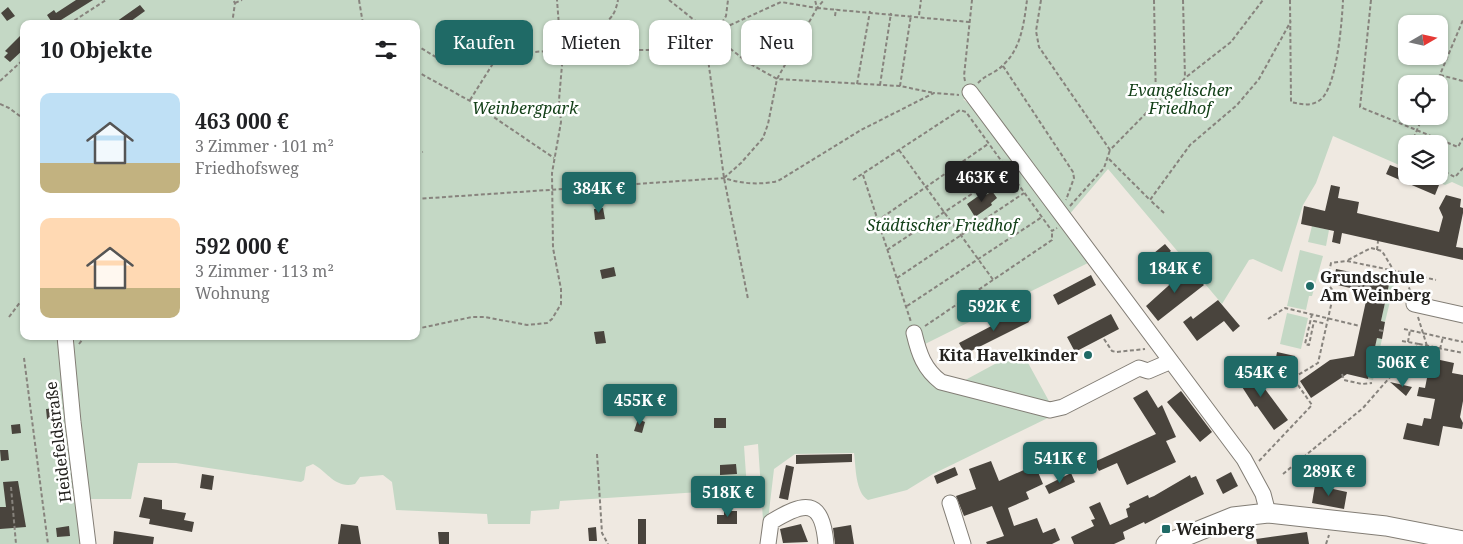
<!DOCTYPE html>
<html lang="de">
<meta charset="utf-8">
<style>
body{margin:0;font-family:"Noto Serif",serif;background:#f2f2f2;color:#202124;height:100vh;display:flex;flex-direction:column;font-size:19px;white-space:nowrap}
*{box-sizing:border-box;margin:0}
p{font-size:16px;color:#757577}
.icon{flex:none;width:28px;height:28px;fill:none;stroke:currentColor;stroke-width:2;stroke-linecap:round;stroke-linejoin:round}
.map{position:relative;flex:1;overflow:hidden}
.details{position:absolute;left:20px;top:20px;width:400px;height:320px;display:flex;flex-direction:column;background:#fff;border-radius:10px;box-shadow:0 1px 4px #0004}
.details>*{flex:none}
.top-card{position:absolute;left:435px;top:20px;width:475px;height:45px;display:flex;gap:10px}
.needle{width:32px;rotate:81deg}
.controls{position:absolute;left:1398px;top:15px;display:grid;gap:10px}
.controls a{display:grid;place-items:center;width:50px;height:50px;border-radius:10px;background:#fff;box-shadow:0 1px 4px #0004;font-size:25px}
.price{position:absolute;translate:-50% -42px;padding:0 11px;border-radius:5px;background:#1f6a66;color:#fff;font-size:16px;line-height:32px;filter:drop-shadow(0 1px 2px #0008)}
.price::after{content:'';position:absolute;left:50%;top:30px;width:15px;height:11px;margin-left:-8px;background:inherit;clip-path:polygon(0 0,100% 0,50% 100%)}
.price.active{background:#222;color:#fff}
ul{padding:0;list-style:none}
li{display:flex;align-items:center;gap:15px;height:125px;padding:0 20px}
li span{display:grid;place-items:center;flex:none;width:140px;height:100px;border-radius:10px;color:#555}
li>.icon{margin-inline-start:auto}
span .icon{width:60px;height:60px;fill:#fffc;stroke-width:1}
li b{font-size:21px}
h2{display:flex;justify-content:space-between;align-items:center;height:60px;padding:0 20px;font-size:21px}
.tag{padding:0 18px;border-radius:10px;background:#fff;box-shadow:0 1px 4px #0004;font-size:18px;line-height:45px}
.tag.active{background:#1f6a66;color:#fff}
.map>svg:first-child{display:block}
.green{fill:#c4d8c5;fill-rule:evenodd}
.building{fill:#49443d}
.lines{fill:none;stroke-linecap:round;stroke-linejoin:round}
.minor-casing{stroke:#827d75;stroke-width:17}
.major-casing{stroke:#827d75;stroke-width:21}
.path{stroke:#87837d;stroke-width:2;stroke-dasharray:4 2.5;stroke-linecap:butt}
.minor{stroke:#fff;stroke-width:15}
.major{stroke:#fff;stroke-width:19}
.poi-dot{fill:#1f6a66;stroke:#fff;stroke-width:2}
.labels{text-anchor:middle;stroke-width:5;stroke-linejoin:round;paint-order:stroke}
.park-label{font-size:16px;font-style:italic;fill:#134018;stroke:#fff}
.poi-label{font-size:16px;font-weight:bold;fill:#24221f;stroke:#fff;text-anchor:start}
.street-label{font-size:16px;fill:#24221f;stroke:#fff}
</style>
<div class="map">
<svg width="1463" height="544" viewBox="0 0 1463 544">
<rect width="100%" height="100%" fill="#efe9e1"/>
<path class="green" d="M0,0H1463V187L1452,182L1445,185L1424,176H1439V144H1406V168L1333,136L1316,183L1303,205L1282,272L1253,259L1249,260L1222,304L1108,169L1068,216L986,101L963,99L983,115L1090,262L917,348L942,381L956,385L1021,350L1056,414L933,474L907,490L868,500C855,492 856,467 854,453L795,454L774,469L768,520H763L758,444L744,446L747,489L560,501L559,509L531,511L530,524H488L487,514L396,510L392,482L383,475L360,477L355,484C335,489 328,472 313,464L306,467L304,480L301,482L176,463H138L131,499H89L84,544H0ZM24,24H416V336H24ZM1406,24H1439V56H1406ZM1406,84H1439V116H1406Z
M1312,226L1329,230L1326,246L1308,242Z
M1300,250L1323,256L1312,296H1309L1306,310L1287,306Z
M1390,280L1395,281L1385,322L1381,321Z
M1287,313L1308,318L1301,349L1280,344Z
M1377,338L1382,339L1373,380L1368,379Z"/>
<path class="building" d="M76,0H93L61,20L63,24H53L47,15L54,10L56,13Z
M140,5L145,11L127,24H113Z
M8,7L15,16L7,21L1,13Z
M24,32V49L10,62L4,57L8,53L5,51Z
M1390,165L1406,171V176H1418L1439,185L1435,195L1386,174Z
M1331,185L1340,187L1338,198L1359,202L1357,213L1439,232L1443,217L1439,208L1446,195L1461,199L1460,207L1463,208V213L1456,247L1463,248V260L1342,233L1340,244L1332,242L1334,231L1301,224L1304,206L1325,211Z
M992,191L997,198L991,203L992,205L975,217L967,204L984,192L986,195Z
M603,208L605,219L595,220L594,209Z
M1165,244L1171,251L1160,260L1154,253Z
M614,267L616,276L602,279L600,270Z
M1188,268L1204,285L1158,321L1146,306Z
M1336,269L1390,280L1381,321L1385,322L1382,339L1377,338L1368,379L1347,374L1311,398L1300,381L1330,360L1354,356L1368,292L1333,284Z
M1091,275L1096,285L1058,305L1053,295Z
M1218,300L1240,326L1233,332L1224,321L1197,341L1183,322L1191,316L1193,319Z
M1022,310L1029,322L965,354L959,343Z
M1111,314L1119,329L1075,352L1067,337Z
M604,331L606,343L596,344L594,332Z
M1277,352L1295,356L1293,366L1275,363Z
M1431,358L1454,363L1452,373L1463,375V401L1460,417L1463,423L1462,429L1443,426L1439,446L1403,439L1407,423L1422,426L1424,418L1431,419L1435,399L1417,396L1419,387L1425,388Z
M1248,366L1288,420L1274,430L1257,406L1255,407L1235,376Z
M1390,382L1412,387L1406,396Z
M1147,390L1158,408L1162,405L1176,437L1166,441L1176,462L1127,485L1117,463L1099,471L1094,462L1156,434L1133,398Z
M1181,391L1212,432L1200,442L1167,402Z
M55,408L56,417L47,419L46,409Z
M714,418H726V428H714Z
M638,419L645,422L642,433L634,431Z
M20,424L21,433L12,434L11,425Z
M0,450H8L9,460L1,461Z
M852,454V462L796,464V455Z
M991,461L999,481L1035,465L1043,484L1026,492L1029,499L1008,508L1014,526L1037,518L1043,533L1055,528L1060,540L1052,544H987L986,542L1004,536L992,506L964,516L956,496L976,489L969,469Z
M736,464L737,474L720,475V465Z
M786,465L794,467L788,500L779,498Z
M955,467L958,475L937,484L934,476Z
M1231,472L1238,486L1223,494L1216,480Z
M1071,473L1075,482L1049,494L1045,486Z
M202,474L214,476L212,490L200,488Z
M1190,475L1191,478L1196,476L1204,494L1145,524L1144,522L1123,532L1125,539L1114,544H1074L1071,537L1094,526L1091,520L1095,519L1089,507L1100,502L1110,525L1128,517L1126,509L1130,507L1129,504L1148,495L1149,498L1154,496Z
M18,481L26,527L0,529V507H6L3,482Z
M1315,485L1347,492L1344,509L1312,503Z
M144,497L162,500V509L186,513L184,520L194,522L192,532L149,524L150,519L139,517Z
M724,511H737V524H717V515H724Z
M638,519H646V544H638Z
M341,524L358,526L361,544H338Z
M801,524L808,542L783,543L780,529Z
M851,525L854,544H835L833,528Z
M69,526L70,536L57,537L56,528Z
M596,527L597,541H589L588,528Z
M114,531L154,537L153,544H113Z
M438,532H449V544H439Z
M1307,532L1309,544H1257L1256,539Z"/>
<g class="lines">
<defs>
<path id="minor" d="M970,92L1244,459L1263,494L1268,513
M1414,304L1463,315
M914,333C919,354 924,369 941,382L1050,410L1063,407L1139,368L1148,371L1169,362
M65,336L73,422L88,544
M950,503L963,544
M768,544L771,522C804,502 822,497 826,544"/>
<path id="major" d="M1166,544L1233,517L1268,513L1386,526L1463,541"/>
</defs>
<use href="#minor" class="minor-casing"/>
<use href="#major" class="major-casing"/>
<path class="path" d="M359,0L363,24
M669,0L747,62L777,79L900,86L934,93
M1041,0L1036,31L1039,47L1110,150L1156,103L1177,88L1185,78L1231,42L1263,0
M1154,0L1156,103
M1183,0L1185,78
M1290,0L1291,102C1301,104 1311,107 1320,100C1337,88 1342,21 1343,0
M1371,0L1360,107L1458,147L1463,138
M235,3L242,0
M817,8L969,22
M919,15L921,0
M835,16L836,9
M69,24L106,0
M232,24L235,3L233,0
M715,34L726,16L728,0
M706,44L724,178L748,299
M416,45L439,59L561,50H648L706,44L726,27L781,2L817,8L824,0
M561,50C567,45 572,37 578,33C596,20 612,31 618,0
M1003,66L1073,172L1074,178L1066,200
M416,71L470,101L554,158
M1440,75L1463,81
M0,81L24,59
M965,81L964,76L972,0
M978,83C985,75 996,73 1003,65C1021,49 1024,23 1027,0
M857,84L870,11
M1436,84L1463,20
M880,85L891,13
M900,86L911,15
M470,100L499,54
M0,104L9,108L24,119
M1411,144L1423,116
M899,150L994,281
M416,153L423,152
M1109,159L1150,200
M1439,169L1455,177L1463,168
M863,175L911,322
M724,178L741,163L763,138L768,124L777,79L817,8L815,0
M853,180L960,110L966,112L1052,231L1057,228
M416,199L724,178C742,184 760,185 778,181L861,130L934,93L959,95
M1070,206L1104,168L1110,150
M1164,213L1150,200L1190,145L1237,105L1259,79L1291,21
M877,221L988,144
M887,250L1008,170
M1377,250L1378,241
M1348,260L1371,248L1382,251L1394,271
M1410,274L1436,280
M897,278L1024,193
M907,306L1042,217
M1312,314L1305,344L1309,345L1314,321L1326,324
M9,317L24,297
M1418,317L1427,346
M1268,319L1285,308L1360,326
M925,326L1052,240V231
M416,329L472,317H485L527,325L547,323L552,319L561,304V289L553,248L552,173L561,122L559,100L562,65L557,0
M1404,329L1463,342
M1379,330L1383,331
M360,336L376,338L385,336
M1104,339L1112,351L1116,352L1145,349
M1402,341L1419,344
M1408,342L1410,330
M79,344L85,336
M1440,349L1443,337
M24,358L48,544
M1342,374L1344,380L1362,384L1372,383
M597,454L602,533L608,544
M1259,461L1312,405L1293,378L1318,363L1334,292L1327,283L1331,263L1347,261L1410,274L1408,284L1410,291
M1283,474L1363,408L1419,344L1463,353
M11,487L16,544
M1326,544L1329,535"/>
<use href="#minor" class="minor"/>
<use href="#major" class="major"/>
</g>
<g class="poi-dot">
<circle cx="1310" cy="286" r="5"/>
<circle cx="1088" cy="355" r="5"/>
<rect x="1161" y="524" width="10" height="10" rx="2.5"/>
</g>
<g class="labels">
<g class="park-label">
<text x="1180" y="96">Evangelischer<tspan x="1180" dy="18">Friedhof</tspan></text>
<text x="525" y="114">Weinbergpark</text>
<text x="942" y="231">Städtischer Friedhof</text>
</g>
<g class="poi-label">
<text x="1320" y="283">Grundschule<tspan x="1320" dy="18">Am Weinberg</tspan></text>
<text x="1078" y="361" text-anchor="end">Kita Havelkinder</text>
<text x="1176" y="535">Weinberg</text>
</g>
<g class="street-label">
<text transform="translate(58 442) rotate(-97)" y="6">Heidefeldstraße</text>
</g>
</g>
</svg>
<div class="controls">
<a><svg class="needle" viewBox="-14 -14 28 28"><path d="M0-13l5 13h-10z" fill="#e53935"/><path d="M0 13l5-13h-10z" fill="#757577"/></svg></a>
<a><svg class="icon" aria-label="locate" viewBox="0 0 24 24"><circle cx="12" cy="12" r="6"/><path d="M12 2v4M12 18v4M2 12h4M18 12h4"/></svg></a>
<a><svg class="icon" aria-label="layers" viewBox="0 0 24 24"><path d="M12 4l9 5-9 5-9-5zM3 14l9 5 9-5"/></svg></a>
</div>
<b class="price active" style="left:982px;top:203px">463K €</b>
<b class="price" style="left:599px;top:214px">384K €</b>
<b class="price" style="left:1175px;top:294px">184K €</b>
<b class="price" style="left:994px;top:332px">592K €</b>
<b class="price" style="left:1403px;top:388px">506K €</b>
<b class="price" style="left:1261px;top:398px">454K €</b>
<b class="price" style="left:640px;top:426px">455K €</b>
<b class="price" style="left:1060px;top:484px">541K €</b>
<b class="price" style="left:1329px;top:497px">289K €</b>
<b class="price" style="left:728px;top:518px">518K €</b>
<div class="top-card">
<a class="tag active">Kaufen</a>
<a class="tag">Mieten</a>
<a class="tag">Filter</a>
<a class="tag">Neu</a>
</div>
<section class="details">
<h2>10 Objekte<svg class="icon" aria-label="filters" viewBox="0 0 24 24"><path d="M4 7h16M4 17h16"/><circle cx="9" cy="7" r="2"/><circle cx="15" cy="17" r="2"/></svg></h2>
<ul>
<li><span style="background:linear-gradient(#bfe0f5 70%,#c2b280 0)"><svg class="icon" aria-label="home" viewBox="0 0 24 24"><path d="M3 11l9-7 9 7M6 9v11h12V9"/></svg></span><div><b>463 000 €</b><p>3 Zimmer · 101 m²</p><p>Friedhofsweg</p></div></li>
<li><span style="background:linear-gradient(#ffd9b3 70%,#c2b280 0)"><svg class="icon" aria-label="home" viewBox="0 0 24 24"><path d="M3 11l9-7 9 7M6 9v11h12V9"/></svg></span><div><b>592 000 €</b><p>3 Zimmer · 113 m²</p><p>Wohnung</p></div></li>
</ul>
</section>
</div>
